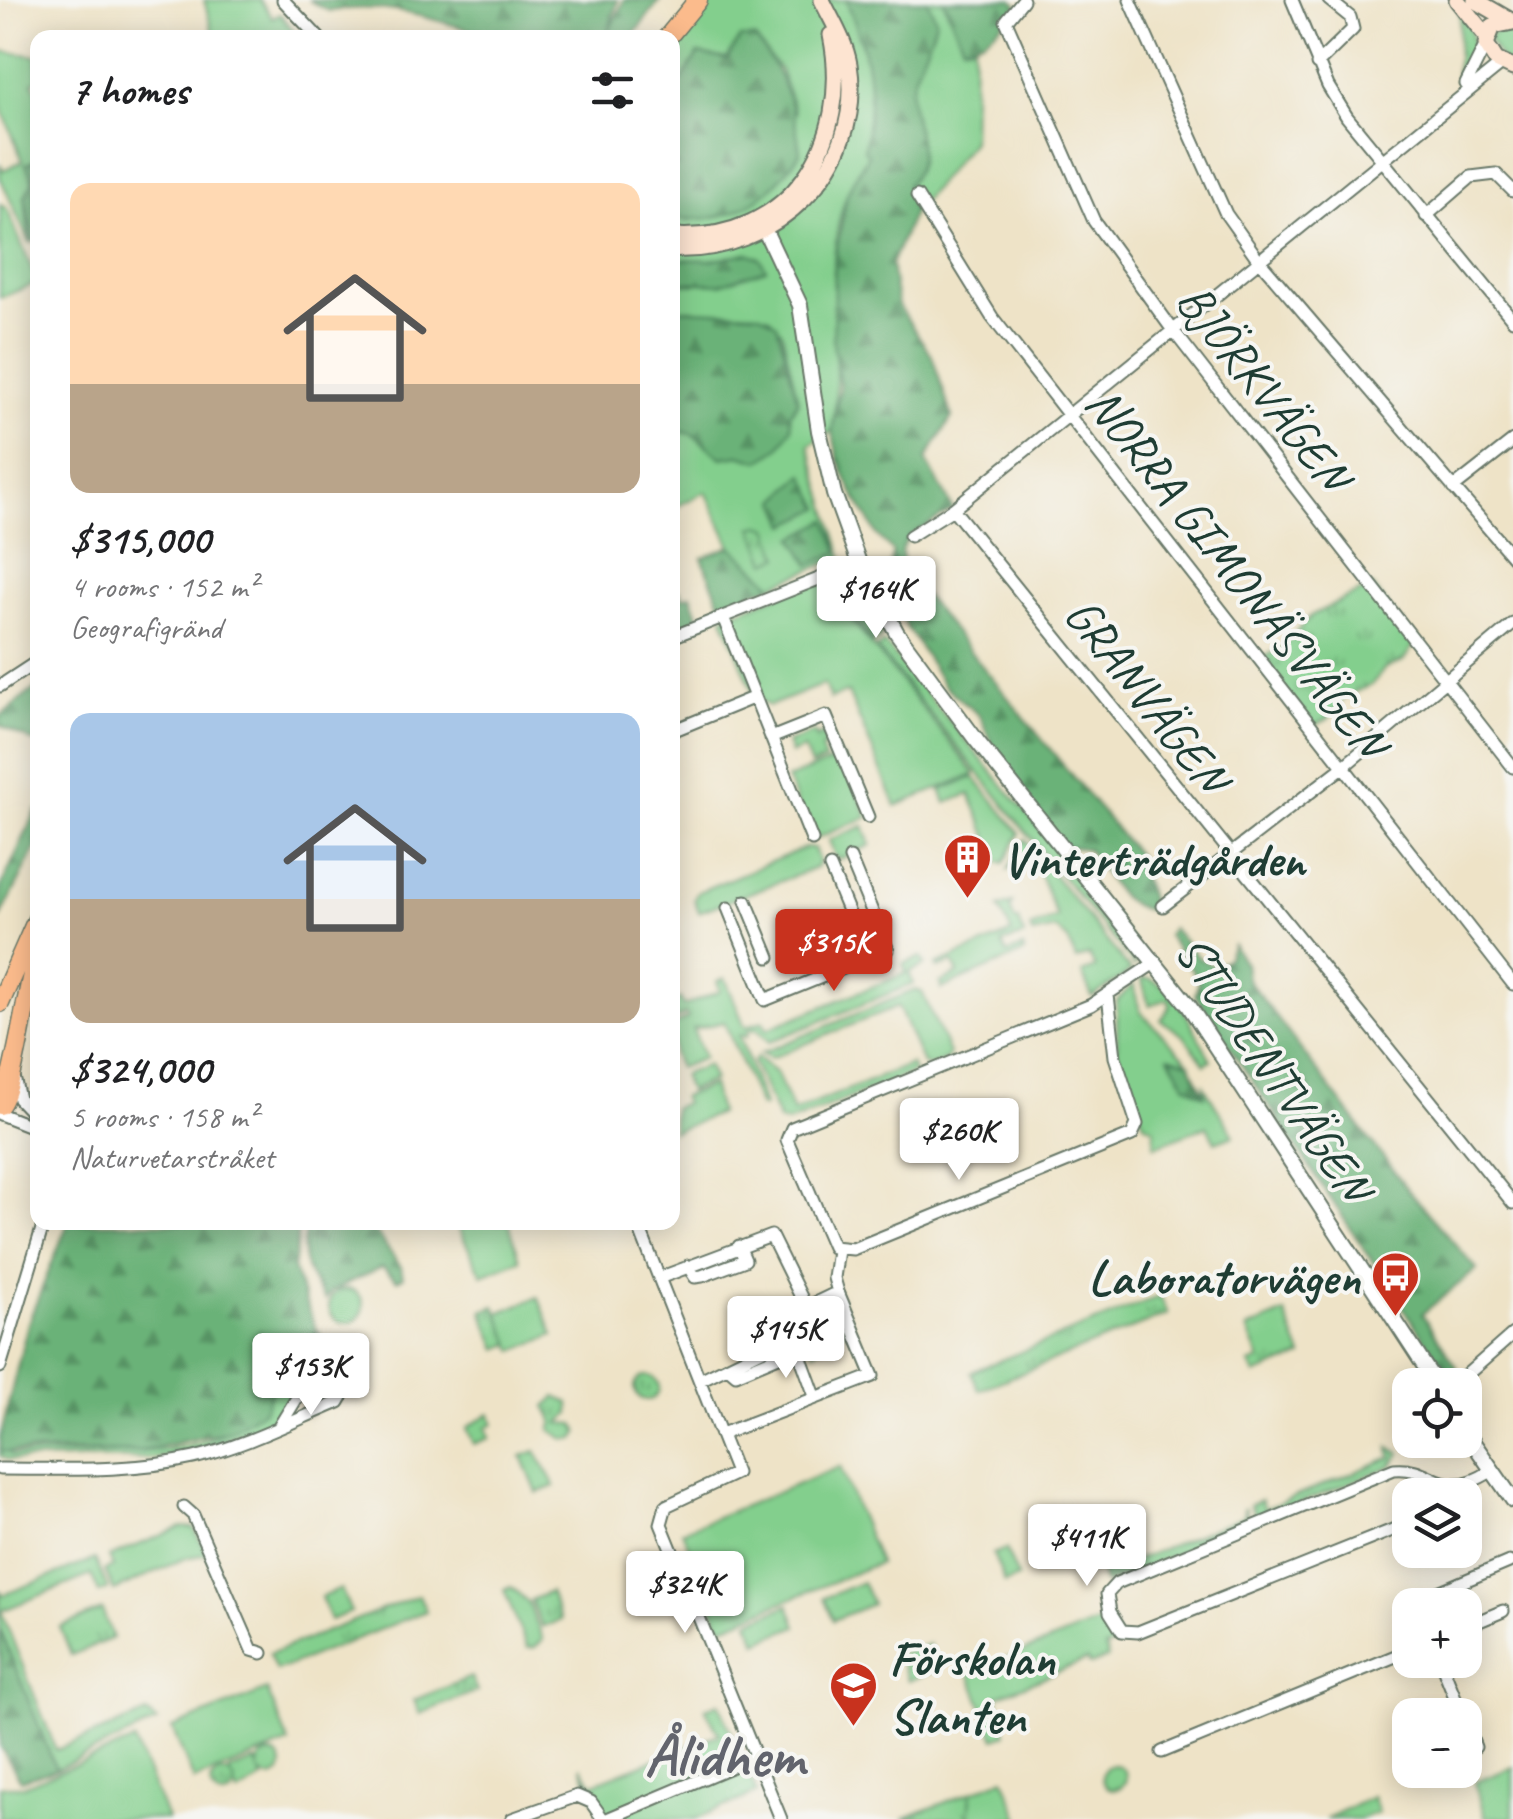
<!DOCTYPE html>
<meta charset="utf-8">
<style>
body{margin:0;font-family:Caveat,sans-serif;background:#f2f2f2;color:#202124;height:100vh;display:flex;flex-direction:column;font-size:38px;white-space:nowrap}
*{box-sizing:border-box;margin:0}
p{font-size:32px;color:#757577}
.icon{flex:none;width:55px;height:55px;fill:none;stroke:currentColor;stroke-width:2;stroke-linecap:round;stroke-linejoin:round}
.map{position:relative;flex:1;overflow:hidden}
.details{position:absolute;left:30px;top:30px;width:650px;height:1200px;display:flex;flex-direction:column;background:#fff;border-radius:20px;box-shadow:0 5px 25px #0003}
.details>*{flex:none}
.tools{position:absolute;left:1392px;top:1368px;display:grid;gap:20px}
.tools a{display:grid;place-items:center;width:90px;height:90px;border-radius:20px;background:#fff;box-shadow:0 5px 25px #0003;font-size:50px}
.price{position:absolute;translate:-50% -85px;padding:0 22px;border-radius:10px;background:#fff;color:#222;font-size:32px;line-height:65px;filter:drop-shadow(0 2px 5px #0008)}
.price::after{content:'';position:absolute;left:50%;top:60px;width:30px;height:22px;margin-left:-15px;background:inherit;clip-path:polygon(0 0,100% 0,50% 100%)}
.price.selected{background:#c8321e;color:#fff}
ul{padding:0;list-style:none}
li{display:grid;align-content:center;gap:20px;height:530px;padding:0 40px}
li span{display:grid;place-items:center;height:310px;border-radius:20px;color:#555}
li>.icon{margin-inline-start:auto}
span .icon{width:180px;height:180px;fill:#fffc;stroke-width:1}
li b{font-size:42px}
h2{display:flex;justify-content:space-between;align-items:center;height:120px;padding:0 40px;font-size:42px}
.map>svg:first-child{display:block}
.grass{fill:#83cf8d;stroke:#518660;stroke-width:2.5}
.forest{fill:url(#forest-firs);stroke:#447856;stroke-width:2.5}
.park{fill:url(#park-tufts);stroke:#518660;stroke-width:2.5}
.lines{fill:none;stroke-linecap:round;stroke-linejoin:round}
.minor-casing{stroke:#677767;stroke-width:15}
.tertiary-casing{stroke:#677767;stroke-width:18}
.secondary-casing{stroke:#677767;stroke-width:19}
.trunk-casing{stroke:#677767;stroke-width:21}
.minor{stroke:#fff;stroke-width:11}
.tertiary{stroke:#fff;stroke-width:14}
.secondary{stroke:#fde4d1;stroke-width:15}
.trunk{stroke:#fbbb8c;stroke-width:18}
.labels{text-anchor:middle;stroke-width:8;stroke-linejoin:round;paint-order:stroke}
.street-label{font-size:50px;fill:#1f3d34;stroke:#f6f6f2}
.poi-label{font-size:50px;font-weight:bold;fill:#1f3d34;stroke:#f6f6f2;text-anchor:start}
.district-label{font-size:60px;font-weight:bold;fill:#62646d;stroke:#f6f6f2}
</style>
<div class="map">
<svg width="1513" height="1819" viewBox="0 0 1513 1819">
<defs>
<pattern id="forest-firs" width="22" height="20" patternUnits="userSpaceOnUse" patternTransform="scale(2.5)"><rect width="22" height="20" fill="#6ab278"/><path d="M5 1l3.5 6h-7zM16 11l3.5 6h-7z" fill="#579263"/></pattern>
<pattern id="park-tufts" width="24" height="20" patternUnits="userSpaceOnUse" patternTransform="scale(2.5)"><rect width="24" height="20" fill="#83cf8d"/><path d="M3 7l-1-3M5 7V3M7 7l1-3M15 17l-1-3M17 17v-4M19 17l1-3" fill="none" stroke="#6ba974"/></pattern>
</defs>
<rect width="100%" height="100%" fill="#f6f6f2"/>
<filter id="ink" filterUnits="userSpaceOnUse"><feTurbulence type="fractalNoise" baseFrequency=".01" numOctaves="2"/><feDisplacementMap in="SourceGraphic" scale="20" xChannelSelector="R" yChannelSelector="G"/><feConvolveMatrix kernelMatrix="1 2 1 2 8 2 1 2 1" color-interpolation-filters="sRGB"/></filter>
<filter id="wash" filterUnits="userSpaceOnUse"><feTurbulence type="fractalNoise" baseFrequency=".0048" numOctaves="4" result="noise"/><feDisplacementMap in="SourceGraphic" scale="40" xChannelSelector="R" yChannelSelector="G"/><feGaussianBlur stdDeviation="2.25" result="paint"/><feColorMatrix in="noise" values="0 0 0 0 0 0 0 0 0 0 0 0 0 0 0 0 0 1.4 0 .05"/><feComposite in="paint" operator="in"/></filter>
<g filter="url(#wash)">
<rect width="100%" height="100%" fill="#eee3c7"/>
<path class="grass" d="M204,0H260L272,18L280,14L298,37H214Z
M704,0H846C869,54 875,90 864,149L868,156C808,236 848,342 832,431L809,445L842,557L773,585L731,546L706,492L673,508L672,430L692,434L722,458L739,455L760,461L798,401L782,332L768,316L673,309V282L694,285L748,253L710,260H673L672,218L689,220L795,113L780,70L755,39L727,59L698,54L682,80L673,84V38Z
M927,0H943L963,45H974L972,141L913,213L907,185C933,154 912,130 911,95C911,71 932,43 936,19Z
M1460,10C1477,35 1478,55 1456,79Z
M1513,22V62L1503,63L1487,37Z
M0,51L37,56V80L33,82L37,92V163L34,161L33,181L25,197L30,244L0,177V164L3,170L23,161L0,104Z
M0,204L7,209L36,279L34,284L0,298Z
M819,579L975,774L896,806L848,692L830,699L824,684L769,706L755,697L723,617Z
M844,579L859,585L882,636L873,643L827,583Z
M884,643L1076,872L1096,902H1102L1138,950L1135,966L877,648Z
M843,757L868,817L812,840L787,779Z
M974,777L1020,833L1004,863L998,862L970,794L946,803L941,790Z
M864,826L871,845L840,859L835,857L829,840Z
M1025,839L1131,971L1092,997L1082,973L1095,968L1089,955L1076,960L1068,940L1056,929L1032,934L1030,928L1057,917L1034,860L1008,870Z
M807,847L814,848L819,862L816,868L699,912L694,899L698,892Z
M1012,903L1010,909L1015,921L1019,920L1024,936L1002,943L1007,954L1023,948L1024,953L941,989L940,983L958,974L953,962L938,968L936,965L1012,933L999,908Z
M921,957L925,965L909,972L913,984L769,1042L757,1029L748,1030L747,1037L739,1035L764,1106L760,1107L724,1022L693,1029L704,1058L679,1068L673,1054V1025L688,1018L686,1014L673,1020V1002L680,998L684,1006L720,991L717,981L725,978L745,1027L763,1021L767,1029L906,973L903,964Z
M1141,978C1177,979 1196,1036 1211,1060L1205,1064L1184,1036L1161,1020L1170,1007L1169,999L1149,1005Z
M1133,984L1140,1011L1189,1062L1170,1058L1204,1094V1086L1234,1135L1215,1142L1207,1126L1155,1146L1154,1128L1144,1123L1117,1051V1001Z
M915,990L922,992L949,1053L947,1059L932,1066L923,1064L898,1006L771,1058L761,1053Z
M757,1057L777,1074L793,1112L911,1064L914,1072L788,1123L779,1121L753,1062Z
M712,1085L719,1113L673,1132V1108L684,1103L682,1097Z
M456,1223H509L520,1260L482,1275Z
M538,1297L554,1335L514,1351L498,1313Z
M315,1327L341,1362L306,1371L280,1416L202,1450L157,1458L8,1460L0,1456V1447L12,1455C71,1453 182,1460 232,1429C258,1413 270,1392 289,1370C300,1358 309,1350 318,1335Z
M1389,1448L1401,1453L1391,1466L1258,1520L1250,1505L1261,1500L1265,1509L1392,1457Z
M840,1467L879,1563L721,1627L682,1531Z
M1244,1507L1250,1522L1105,1584L1084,1523L1088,1516L1107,1561L1112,1560L1116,1568L1244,1516Z
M182,1527L194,1528L207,1554L185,1558L114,1591L105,1570L113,1567L109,1557Z
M95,1559L108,1589L99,1593L91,1575L1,1611L56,1750L147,1713L157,1722L56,1769L0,1629V1589L3,1595Z
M862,1582L872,1604L833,1620L824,1598Z
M511,1587L528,1602L543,1640L535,1647L527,1648L504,1590Z
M341,1589L351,1612L330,1620L321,1597Z
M789,1605L797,1626L757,1642L749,1621Z
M1109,1618L1119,1643L1105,1648L1108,1658L1090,1665L1087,1660L997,1696L1006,1734L995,1738L969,1673Z
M267,1690L289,1743L194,1781L172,1728Z
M719,1703L757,1793L695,1819H603L581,1766L592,1784L719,1734L705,1708Z
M134,1741L167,1819H0V1786H23Z
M255,1761L263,1779L238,1794L229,1771Z
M1513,1767V1819L1485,1817L1475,1782Z
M1004,1778L1020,1819H969L971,1792Z
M1372,1797L1378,1812L1360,1819H1325Z"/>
<path class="forest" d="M308,0H618L607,35L624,0H660L632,37C591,38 542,45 501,37C439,25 396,0 329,11Z
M846,0H927L936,19C932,43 911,71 911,95C912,130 933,154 907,185L913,213L891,264L894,286L898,306L932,356L952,417L926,460L953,509L910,536L901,550L905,572L1141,860C1139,880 1153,893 1150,910C1116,906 1108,874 1087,849L1062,845L1007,777L980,716L944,686L906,625L888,574L893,552L877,535L851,489L839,462L832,431L840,387L833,343L835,258L847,194L868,156L864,149C875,89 869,55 846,0Z
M943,0H1013L1018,5C1005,22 986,45 963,45Z
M740,38H755C784,75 795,107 800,153C769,200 731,225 673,218V84L682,80L698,54L727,59Z
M34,161L38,240L33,242L25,197L33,181L26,164Z
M748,253L760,258L766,269L720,284L673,282L676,259L710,260Z
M672,309L759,313L777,324L798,401L790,414L792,427L779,448L760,461L739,455L722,458L692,434L673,430Z
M804,474L821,508L787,525L777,500Z
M827,520L839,552L810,565L794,538Z
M731,546L773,585L721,605L702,558Z
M680,591L683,598L691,595L698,615L692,623L673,630V594Z
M37,687V744L0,725V716Z
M37,809V846L0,919V889Z
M1172,928L1199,958L1214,966L1227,959L1233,945L1245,964L1247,979L1408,1190L1477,1269L1422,1314L1457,1367L1448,1375L1195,995L1199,980L1167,935Z
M1169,1057L1189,1062L1204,1095L1186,1085Z
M68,1223H299L293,1269L318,1335L303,1361L272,1390L264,1410L230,1431L141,1451L1,1452L0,1438L28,1323Z
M309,1223H369L401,1267L403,1277L397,1280L382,1267L331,1291L325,1300C306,1275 295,1253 309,1223Z
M0,1629L56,1769L21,1780L0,1747Z"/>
<path class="park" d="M760,525L769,528L780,557L767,562L753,527Z
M1372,586L1416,642L1403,661L1385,668L1372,685L1345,696L1328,719L1311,727L1259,660L1283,647L1312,615Z
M814,732L816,737L828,732L832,743L821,748L825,760L811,766L804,749L791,754L787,743Z
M707,1065L714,1080L688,1091L682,1075Z
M329 1306a17 17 0 1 1 34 0a17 17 0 1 1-34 0Z
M1160,1296L1168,1314L979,1390L971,1372Z
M495,1306L511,1344L498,1349L482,1311Z
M836,1306L846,1331L814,1351L801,1320Z
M1285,1313L1302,1356L1255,1375L1250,1364L1260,1360L1247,1329Z
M635 1388a12 12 0 1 1 24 0a12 12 0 1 1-24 0Z
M556,1397L570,1403V1414L560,1423L575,1424L579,1433L575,1439H565L551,1430L554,1422L546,1406Z
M490,1413L494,1424L486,1427L490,1438L474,1444L467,1428Z
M536,1451L555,1486L537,1493L522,1456Z
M1006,1549L1018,1578L1005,1583L993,1554Z
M550,1592L561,1620L542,1627L531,1600Z
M419,1595L426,1611L276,1671L269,1654Z
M102,1610L113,1638L71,1655L60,1627Z
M929,1644L939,1669L908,1681L898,1655Z
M471,1677L477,1691L420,1714L414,1700Z
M258 1766a12 12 0 1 1 24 0a12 12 0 1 1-24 0Z
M1102 1777a12 12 0 1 1 24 0a12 12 0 1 1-24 0Z
M211 1785a12 12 0 1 1 24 0a12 12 0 1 1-24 0Z
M971,1792L969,1819H903Z"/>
</g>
<g filter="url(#ink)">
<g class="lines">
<defs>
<path id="minor" d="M283,0L319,38
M1023,0L1006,21L1094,221L1172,329L1513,767
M1130,0L1226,214L1258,259L1513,557
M1292,0L1328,86L1347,117L1513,320
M1317,64L1353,29L1350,17L1329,0
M1466,84L1486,44
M917,196L992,317L1513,984
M1426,216L1471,177L1496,174L1513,191
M1453,488L1513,441
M953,509L1513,1203
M910,536L953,509L1503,63
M672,637L859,563
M0,686L38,661
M755,697L812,840
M672,731L755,697L723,617
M771,738L826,716L868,817
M830,867L853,923
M746,901L769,957
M1163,906L1343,767L1513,624
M728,908L765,1000L888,950L850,858
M1108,995L1115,1057L1137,1124L1132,1135L853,1249L833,1247L787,1140L792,1128L1091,1005L1156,962
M14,1077L19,1099L38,1119
M0,1114L38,1129
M637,1222L736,1473L666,1506L661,1524L781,1819
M688,1266L695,1277L702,1276L745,1260L739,1246
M659,1278L771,1236L805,1305
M0,1367L44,1222
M729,1368L736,1374L795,1349
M700,1380L790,1336
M1455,1385L1513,1334
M815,1396L786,1317L838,1292
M722,1434L873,1376L838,1292L834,1278L838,1250
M0,1469C63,1469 132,1472 194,1458C244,1446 291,1422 339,1402L343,1395L338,1379L324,1371L311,1375L279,1427
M184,1507L193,1515L252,1650L262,1653
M1410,1523L1138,1632L1122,1631L1110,1612L1107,1594L1117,1583L1394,1469C1436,1465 1439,1504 1491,1471
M1419,1605L1424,1598L1509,1562
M1465,1627L1503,1611
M1440,1660L1462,1715
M1465,1722L1475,1747
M1162,1752L1410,1650
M512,1819L577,1796L591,1802L603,1819
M607,1819L756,1756"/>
<path id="tertiary" d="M759,218L800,305L819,431L834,494L859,563L897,633L977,741L1189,1006L1437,1385
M1465,1431L1513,1500"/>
<path id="secondary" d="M1457,0L1487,37
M1475,0L1511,21
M1513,22L1493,26L1486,44L1496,60L1513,68
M672,236C790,244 853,142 831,35
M672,249C773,255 866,168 849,64C845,41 832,21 822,0"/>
<path id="trunk" d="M667,38L698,0
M0,1003L38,917
M0,1105C14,1090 27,983 38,951"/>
</defs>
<use href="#minor" class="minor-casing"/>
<use href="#tertiary" class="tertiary-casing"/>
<use href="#secondary" class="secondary-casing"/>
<use href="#trunk" class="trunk-casing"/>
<use href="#minor" class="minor"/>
<use href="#tertiary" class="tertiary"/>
<use href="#secondary" class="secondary"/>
<use href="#trunk" class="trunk"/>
</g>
</g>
<defs>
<symbol id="building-pin" viewBox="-11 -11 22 30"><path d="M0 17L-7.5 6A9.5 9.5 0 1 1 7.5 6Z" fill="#c8321e" stroke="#f6f6f2"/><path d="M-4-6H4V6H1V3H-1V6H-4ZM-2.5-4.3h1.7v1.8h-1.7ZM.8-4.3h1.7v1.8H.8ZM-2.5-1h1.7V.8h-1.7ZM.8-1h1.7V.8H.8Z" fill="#fff"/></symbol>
<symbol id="bus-pin" viewBox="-11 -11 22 30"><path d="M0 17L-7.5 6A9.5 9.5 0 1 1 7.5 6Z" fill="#c8321e" stroke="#f6f6f2"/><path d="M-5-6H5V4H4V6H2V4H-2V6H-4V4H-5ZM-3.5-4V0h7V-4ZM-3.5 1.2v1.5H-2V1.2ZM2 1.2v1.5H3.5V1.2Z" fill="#fff"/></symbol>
<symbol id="school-pin" viewBox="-11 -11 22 30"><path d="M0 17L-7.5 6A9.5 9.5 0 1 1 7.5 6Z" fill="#c8321e" stroke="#f6f6f2"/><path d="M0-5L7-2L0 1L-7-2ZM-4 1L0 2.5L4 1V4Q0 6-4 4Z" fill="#fff"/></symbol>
</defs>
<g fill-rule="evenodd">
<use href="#building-pin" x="940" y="830" width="55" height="75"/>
<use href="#bus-pin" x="1368" y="1248" width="55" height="75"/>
<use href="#school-pin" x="826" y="1658" width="55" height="75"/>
</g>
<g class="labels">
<g class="street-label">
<text transform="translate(1265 386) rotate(52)" y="18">BJÖRKVÄGEN</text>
<text transform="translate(1238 571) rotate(52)" y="18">NORRA GIMONÄSVÄGEN</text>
<text transform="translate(1148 694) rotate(52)" y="18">GRANVÄGEN</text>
<text transform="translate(1275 1067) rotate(56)" y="18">STUDENTVÄGEN</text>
</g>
<g class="poi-label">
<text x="1002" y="876">Vinterträdgården</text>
<text x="1360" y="1294" text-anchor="end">Laboratorvägen</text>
<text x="889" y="1675">Förskolan<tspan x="889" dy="58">Slanten</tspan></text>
</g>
<g class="district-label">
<text x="724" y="1775">Ålidhem</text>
</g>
</g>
</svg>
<div class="tools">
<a><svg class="icon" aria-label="locate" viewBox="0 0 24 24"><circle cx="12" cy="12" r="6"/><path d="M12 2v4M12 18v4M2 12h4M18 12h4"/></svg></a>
<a><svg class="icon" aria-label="layers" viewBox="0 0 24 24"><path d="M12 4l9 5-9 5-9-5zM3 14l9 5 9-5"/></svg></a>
<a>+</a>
<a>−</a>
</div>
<b class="price" style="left:876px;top:641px">$164K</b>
<b class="price selected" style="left:834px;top:994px">$315K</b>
<b class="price" style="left:959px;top:1183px">$260K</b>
<b class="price" style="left:786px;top:1381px">$145K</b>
<b class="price" style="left:311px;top:1418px">$153K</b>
<b class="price" style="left:1087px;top:1589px">$411K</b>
<b class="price" style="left:685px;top:1636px">$324K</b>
<section class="details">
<h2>7 homes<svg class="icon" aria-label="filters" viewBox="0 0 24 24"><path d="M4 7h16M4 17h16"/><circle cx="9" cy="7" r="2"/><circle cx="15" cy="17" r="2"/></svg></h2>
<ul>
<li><span style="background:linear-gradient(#ffd9b3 65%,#b9a48a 0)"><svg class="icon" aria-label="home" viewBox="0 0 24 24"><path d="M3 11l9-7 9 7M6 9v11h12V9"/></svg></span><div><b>$315,000</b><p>4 rooms · 152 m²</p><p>Geografigränd</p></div></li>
<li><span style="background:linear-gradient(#a9c7e8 60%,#b9a48a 0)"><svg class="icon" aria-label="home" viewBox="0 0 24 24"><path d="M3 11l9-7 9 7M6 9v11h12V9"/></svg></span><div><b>$324,000</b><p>5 rooms · 158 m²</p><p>Naturvetarstråket</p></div></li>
</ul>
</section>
</div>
